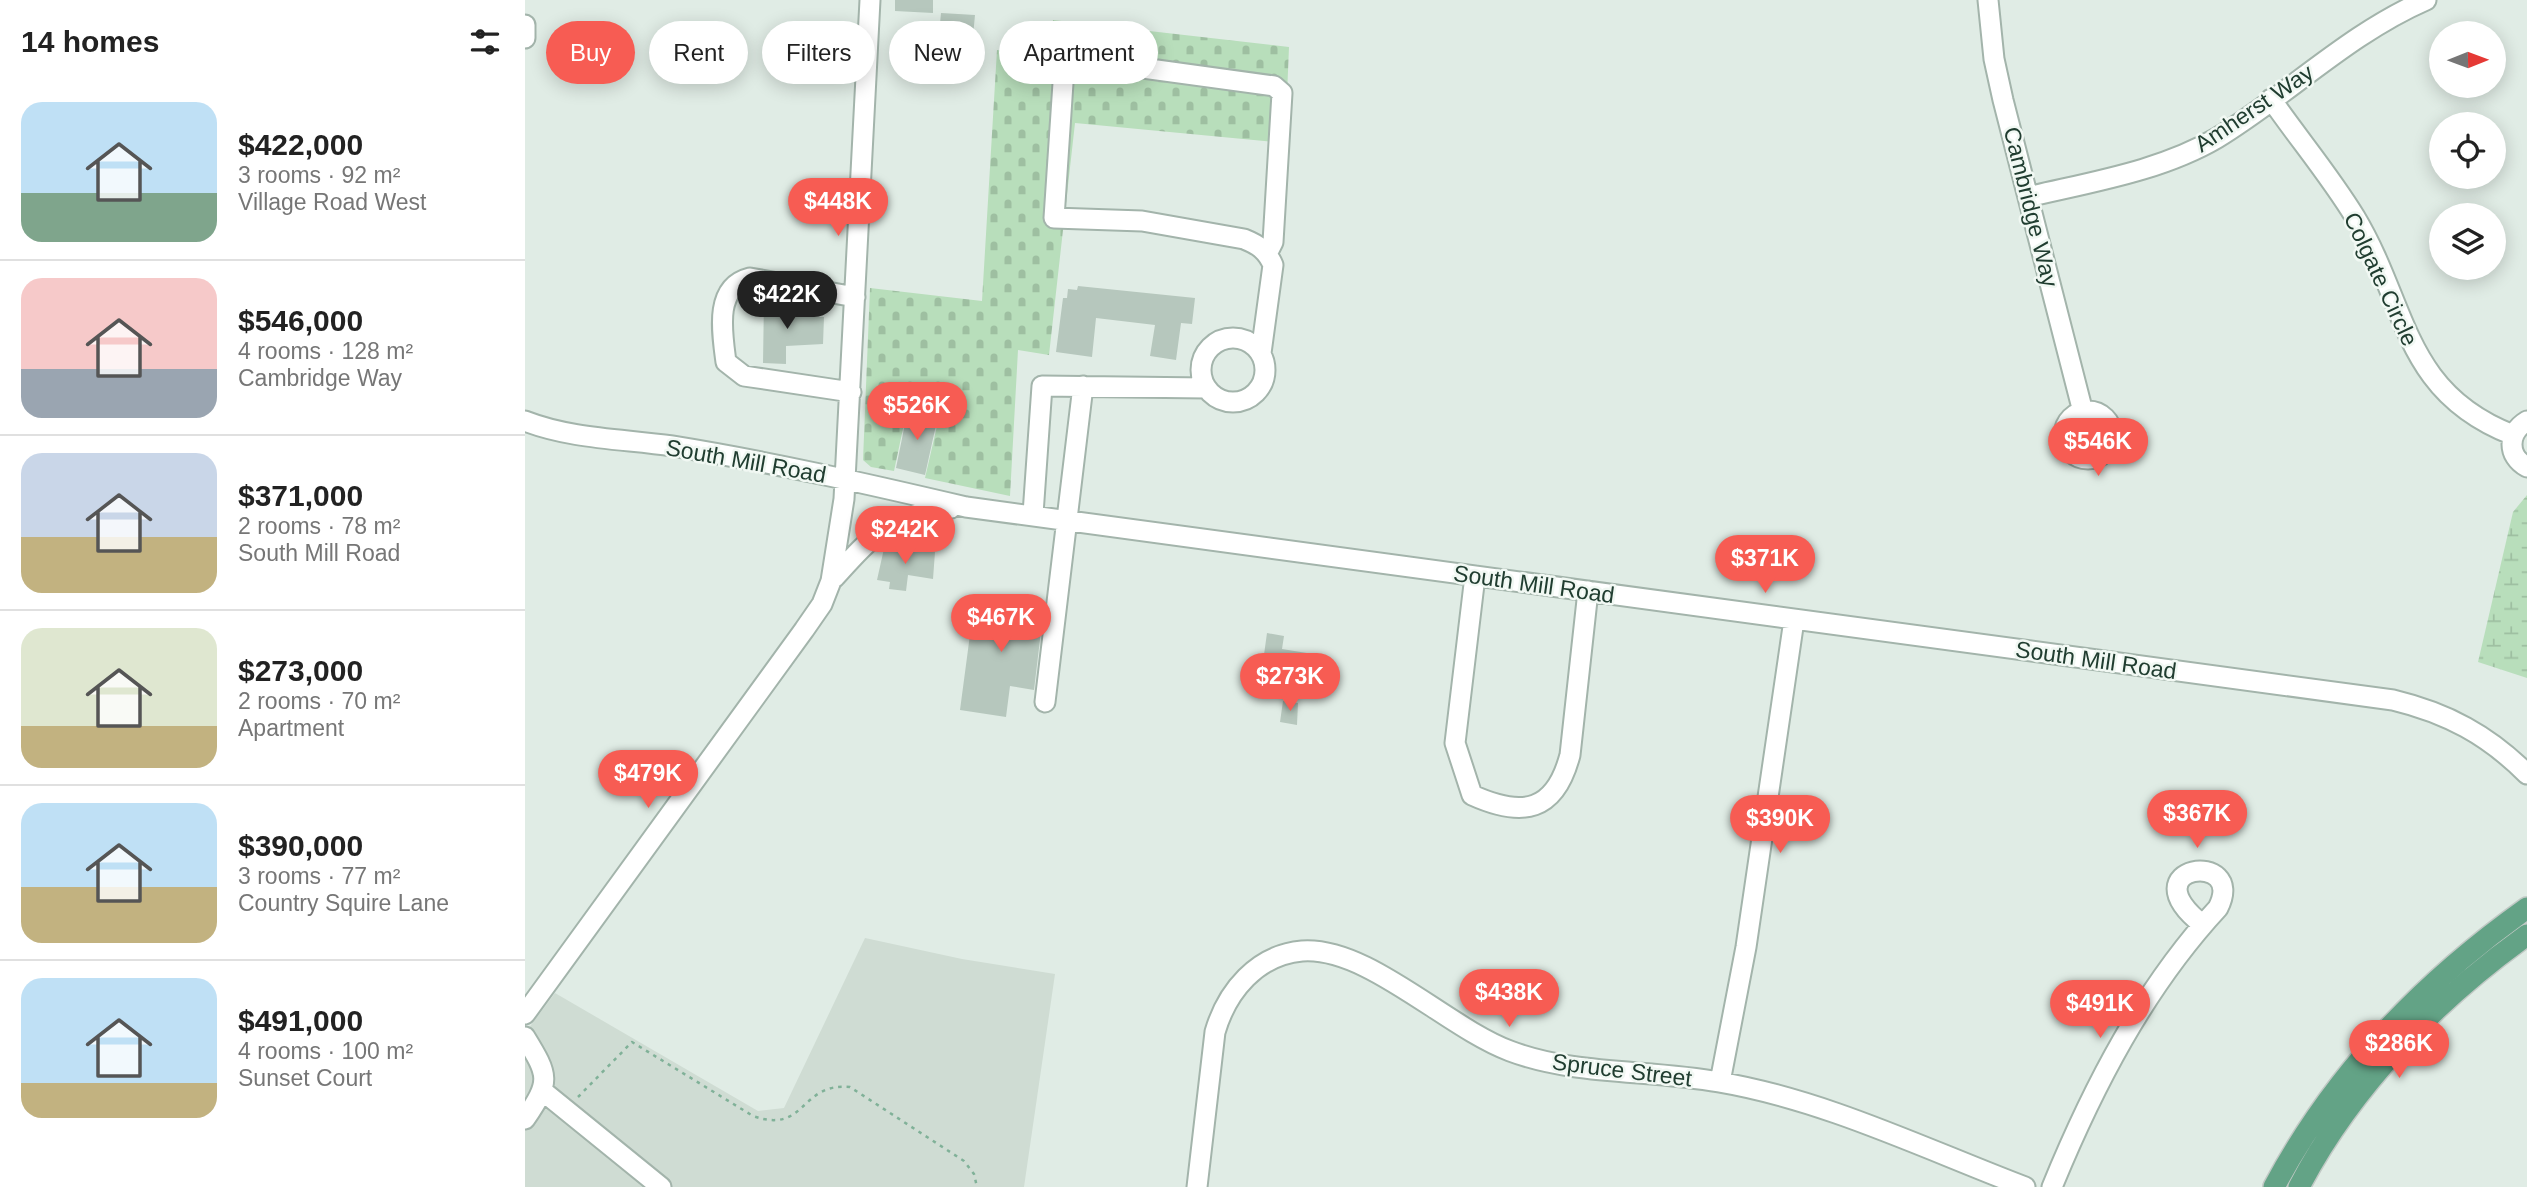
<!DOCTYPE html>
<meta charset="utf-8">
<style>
body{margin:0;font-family:Arial,sans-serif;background:#f6f6f6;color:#222;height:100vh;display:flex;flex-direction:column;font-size:26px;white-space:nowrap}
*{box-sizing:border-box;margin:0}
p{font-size:23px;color:#767676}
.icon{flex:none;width:38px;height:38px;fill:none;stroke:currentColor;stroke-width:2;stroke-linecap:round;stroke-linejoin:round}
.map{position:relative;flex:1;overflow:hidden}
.drawer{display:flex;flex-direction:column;background:#fff;width:525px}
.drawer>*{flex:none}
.hud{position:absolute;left:21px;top:21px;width:665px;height:63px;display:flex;gap:14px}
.needle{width:46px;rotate:89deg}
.tools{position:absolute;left:1904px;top:21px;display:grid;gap:14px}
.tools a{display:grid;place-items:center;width:77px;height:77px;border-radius:50%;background:#fff;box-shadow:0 4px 18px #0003;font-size:35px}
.price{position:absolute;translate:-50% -60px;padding:0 16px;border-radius:24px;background:#f75c53;color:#fff;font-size:23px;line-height:46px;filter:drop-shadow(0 2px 4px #0008)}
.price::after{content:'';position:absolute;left:50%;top:42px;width:21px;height:16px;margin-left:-10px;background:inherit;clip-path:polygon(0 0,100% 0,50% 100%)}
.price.selected{background:#222;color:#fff}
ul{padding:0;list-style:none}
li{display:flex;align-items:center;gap:21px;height:175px;padding:0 21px}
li+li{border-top:2px solid #e0e0e0}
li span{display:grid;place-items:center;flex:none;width:196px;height:140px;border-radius:21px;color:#555}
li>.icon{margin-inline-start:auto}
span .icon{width:84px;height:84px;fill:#fffc;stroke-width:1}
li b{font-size:30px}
h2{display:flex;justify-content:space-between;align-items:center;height:84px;padding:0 21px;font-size:30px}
.chip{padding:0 24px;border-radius:32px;background:#fff;box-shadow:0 4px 18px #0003;font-size:24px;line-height:63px}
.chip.selected{background:#f75c53;color:#fff}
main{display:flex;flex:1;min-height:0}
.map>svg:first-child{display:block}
.built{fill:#cfdcd3}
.wetland{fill:url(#wetland-marsh)}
.cemetery{fill:url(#cemetery-stones)}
.building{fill:#b6c7bd}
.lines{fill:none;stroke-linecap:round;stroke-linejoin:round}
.minor-casing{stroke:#a3b4ab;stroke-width:23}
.major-casing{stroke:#c1c9c5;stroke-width:24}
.path{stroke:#80b198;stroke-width:2.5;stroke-dasharray:3.5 5;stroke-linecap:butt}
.minor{stroke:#fff;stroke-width:19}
.major{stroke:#63a386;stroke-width:21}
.labels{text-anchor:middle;stroke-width:5;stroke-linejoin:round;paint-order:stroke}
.street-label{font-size:23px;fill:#203d30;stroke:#f1f8f3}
</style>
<main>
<section class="drawer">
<h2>14 homes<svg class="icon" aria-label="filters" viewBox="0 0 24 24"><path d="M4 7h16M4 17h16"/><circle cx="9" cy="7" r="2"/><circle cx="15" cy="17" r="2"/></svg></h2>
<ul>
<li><span style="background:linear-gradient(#bfe0f5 65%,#7fa58c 0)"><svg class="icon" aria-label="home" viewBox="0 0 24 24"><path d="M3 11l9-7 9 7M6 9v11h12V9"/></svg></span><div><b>$422,000</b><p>3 rooms · 92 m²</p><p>Village Road West</p></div></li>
<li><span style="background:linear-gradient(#f6c9c9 65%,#9aa5b1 0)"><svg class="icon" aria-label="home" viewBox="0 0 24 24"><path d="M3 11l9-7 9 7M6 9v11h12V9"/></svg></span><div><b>$546,000</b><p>4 rooms · 128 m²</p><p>Cambridge Way</p></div></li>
<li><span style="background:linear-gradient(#c9d6e8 60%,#c2b280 0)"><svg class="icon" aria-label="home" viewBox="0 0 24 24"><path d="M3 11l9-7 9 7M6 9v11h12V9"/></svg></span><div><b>$371,000</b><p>2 rooms · 78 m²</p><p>South Mill Road</p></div></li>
<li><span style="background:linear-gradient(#dfe7d0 70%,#c2b280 0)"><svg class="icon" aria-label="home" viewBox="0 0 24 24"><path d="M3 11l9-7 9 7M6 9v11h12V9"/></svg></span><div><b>$273,000</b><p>2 rooms · 70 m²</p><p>Apartment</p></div></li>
<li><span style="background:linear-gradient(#bfe0f5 60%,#c2b280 0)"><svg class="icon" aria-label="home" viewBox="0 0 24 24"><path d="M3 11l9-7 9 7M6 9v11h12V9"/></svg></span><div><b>$390,000</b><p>3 rooms · 77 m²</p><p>Country Squire Lane</p></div></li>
<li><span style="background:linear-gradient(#bfe0f5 75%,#c2b280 0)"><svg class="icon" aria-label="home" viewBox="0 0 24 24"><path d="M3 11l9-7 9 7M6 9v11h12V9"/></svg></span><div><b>$491,000</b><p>4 rooms · 100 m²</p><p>Sunset Court</p></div></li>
</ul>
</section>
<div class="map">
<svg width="2002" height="1187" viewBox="0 0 2002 1187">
<defs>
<pattern id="wetland-marsh" width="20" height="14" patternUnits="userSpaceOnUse" patternTransform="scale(1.75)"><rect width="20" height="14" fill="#b8debb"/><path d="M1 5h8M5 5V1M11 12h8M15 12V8" fill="none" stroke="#9ebfa1"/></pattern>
<pattern id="cemetery-stones" width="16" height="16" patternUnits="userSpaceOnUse" patternTransform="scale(1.75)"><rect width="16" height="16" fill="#b8debb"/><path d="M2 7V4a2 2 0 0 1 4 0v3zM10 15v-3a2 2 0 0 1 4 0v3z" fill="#9ebfa1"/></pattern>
</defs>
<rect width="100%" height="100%" fill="#e0ece5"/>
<path class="built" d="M340,938L437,959L530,974L499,1187H0V1033L30,993L233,1111L259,1108Z"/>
<path class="wetland" d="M2002,495V678L1953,662L1988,512Z"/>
<path class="cemetery" d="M528,20L764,47L760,143L550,123L524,355L493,350L485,496L400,478L415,413L383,405L369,471L346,467L338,460L345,288L457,301L472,50L525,57Z"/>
<path class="building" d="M370,0H408V13L370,11Z
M416,13L450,15L448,36L414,34Z
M553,286L670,298L667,324L656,323L651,360L625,356L630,325L571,318L567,357L531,352L538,298H542L543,289L552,290Z
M239,299L263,300V316L299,317L298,344L261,346V364L238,363Z
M383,409L413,416L400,475L371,468Z
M360,544L410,552L408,579L383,575L381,591L364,589L365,582L352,580Z
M450,597L519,606L509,690L485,686L481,717L435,710Z
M742,633L759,636L757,649L788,654L785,676L737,669Z
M758,701L773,703L772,725L755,722Z"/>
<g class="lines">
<defs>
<path id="minor" d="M1463,0L1469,59L1478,100L1558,412
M0,25V38
M1746,99C1773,138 1805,176 1830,217C1883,305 1877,392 1988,435
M1503,197C1566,182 1636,171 1692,138C1764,94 1823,34 1901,0
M676 370a32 32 0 1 1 64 0a32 32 0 1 1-64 0Z
M736,353L748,265C742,251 734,245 719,239L617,221L529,218L539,68L559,60L749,86L757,93L748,242L743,252
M326,392L219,376L201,362C197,332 189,287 225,278L330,297
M1539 435a24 24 0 1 1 48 0a24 24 0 1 1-48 0Z
M0,421C46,439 99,439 147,446C246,462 343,484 441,507L1868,700C1922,713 1963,735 2002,774
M2002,421C1982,433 1982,456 2002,467
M508,514L517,386L681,388
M950,576L930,743L947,795C998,818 1030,812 1045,755L1063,591
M309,578C347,536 367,513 426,508
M520,702L558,386
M0,1014L279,630L297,604L306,581L319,499L345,0
M0,1037C24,1076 26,1081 0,1119
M1195,1082L1221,947L1269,620
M19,1092L136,1187
M672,1187L690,1032C702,991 732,955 777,951C842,946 921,1027 985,1051C1051,1076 1125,1069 1194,1082C1300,1100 1400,1149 1500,1187
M1527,1187C1568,1087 1619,988 1693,908C1723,849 1601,865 1678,925"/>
<path id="major" d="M1749,1187C1809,1074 1898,982 2002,908
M1774,1187C1826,1087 1911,1000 2002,935"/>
</defs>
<use href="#minor" class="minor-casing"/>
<use href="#major" class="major-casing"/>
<path class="path" d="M53,1097L107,1042L228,1116C282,1135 274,1082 325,1087L439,1161L449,1174L452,1187"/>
<use href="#minor" class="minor"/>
<use href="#major" class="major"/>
</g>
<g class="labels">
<g class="street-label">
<text transform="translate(1729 108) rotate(-34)" y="8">Amherst Way</text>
<text transform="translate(1506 207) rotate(76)" y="8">Cambridge Way</text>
<text transform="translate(1856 279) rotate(65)" y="8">Colgate Circle</text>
<text transform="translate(221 461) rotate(10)" y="8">South Mill Road</text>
<text transform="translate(1009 584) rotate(8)" y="8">South Mill Road</text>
<text transform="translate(1571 660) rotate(8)" y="8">South Mill Road</text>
<text transform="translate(1097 1070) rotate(7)" y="8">Spruce Street</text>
</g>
</g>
</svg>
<div class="tools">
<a><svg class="needle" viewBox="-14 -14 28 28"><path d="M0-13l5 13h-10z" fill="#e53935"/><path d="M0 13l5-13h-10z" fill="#767676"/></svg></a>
<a><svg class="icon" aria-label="locate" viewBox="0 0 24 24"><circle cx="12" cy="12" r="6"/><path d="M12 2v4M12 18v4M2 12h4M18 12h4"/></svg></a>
<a><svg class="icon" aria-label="layers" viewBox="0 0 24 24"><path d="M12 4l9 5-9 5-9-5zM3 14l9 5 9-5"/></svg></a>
</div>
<b class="price" style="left:313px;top:238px">$448K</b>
<b class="price selected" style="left:262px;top:331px">$422K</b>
<b class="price" style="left:392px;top:442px">$526K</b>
<b class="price" style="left:1573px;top:478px">$546K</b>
<b class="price" style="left:380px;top:566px">$242K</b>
<b class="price" style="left:1240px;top:595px">$371K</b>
<b class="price" style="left:476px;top:654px">$467K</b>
<b class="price" style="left:765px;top:713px">$273K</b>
<b class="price" style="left:123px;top:810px">$479K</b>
<b class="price" style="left:1672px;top:850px">$367K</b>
<b class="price" style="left:1255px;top:855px">$390K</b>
<b class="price" style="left:984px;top:1029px">$438K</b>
<b class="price" style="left:1575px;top:1040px">$491K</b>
<b class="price" style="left:1874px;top:1080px">$286K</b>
<div class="hud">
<a class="chip selected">Buy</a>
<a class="chip">Rent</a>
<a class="chip">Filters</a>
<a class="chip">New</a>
<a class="chip">Apartment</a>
</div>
</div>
</main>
